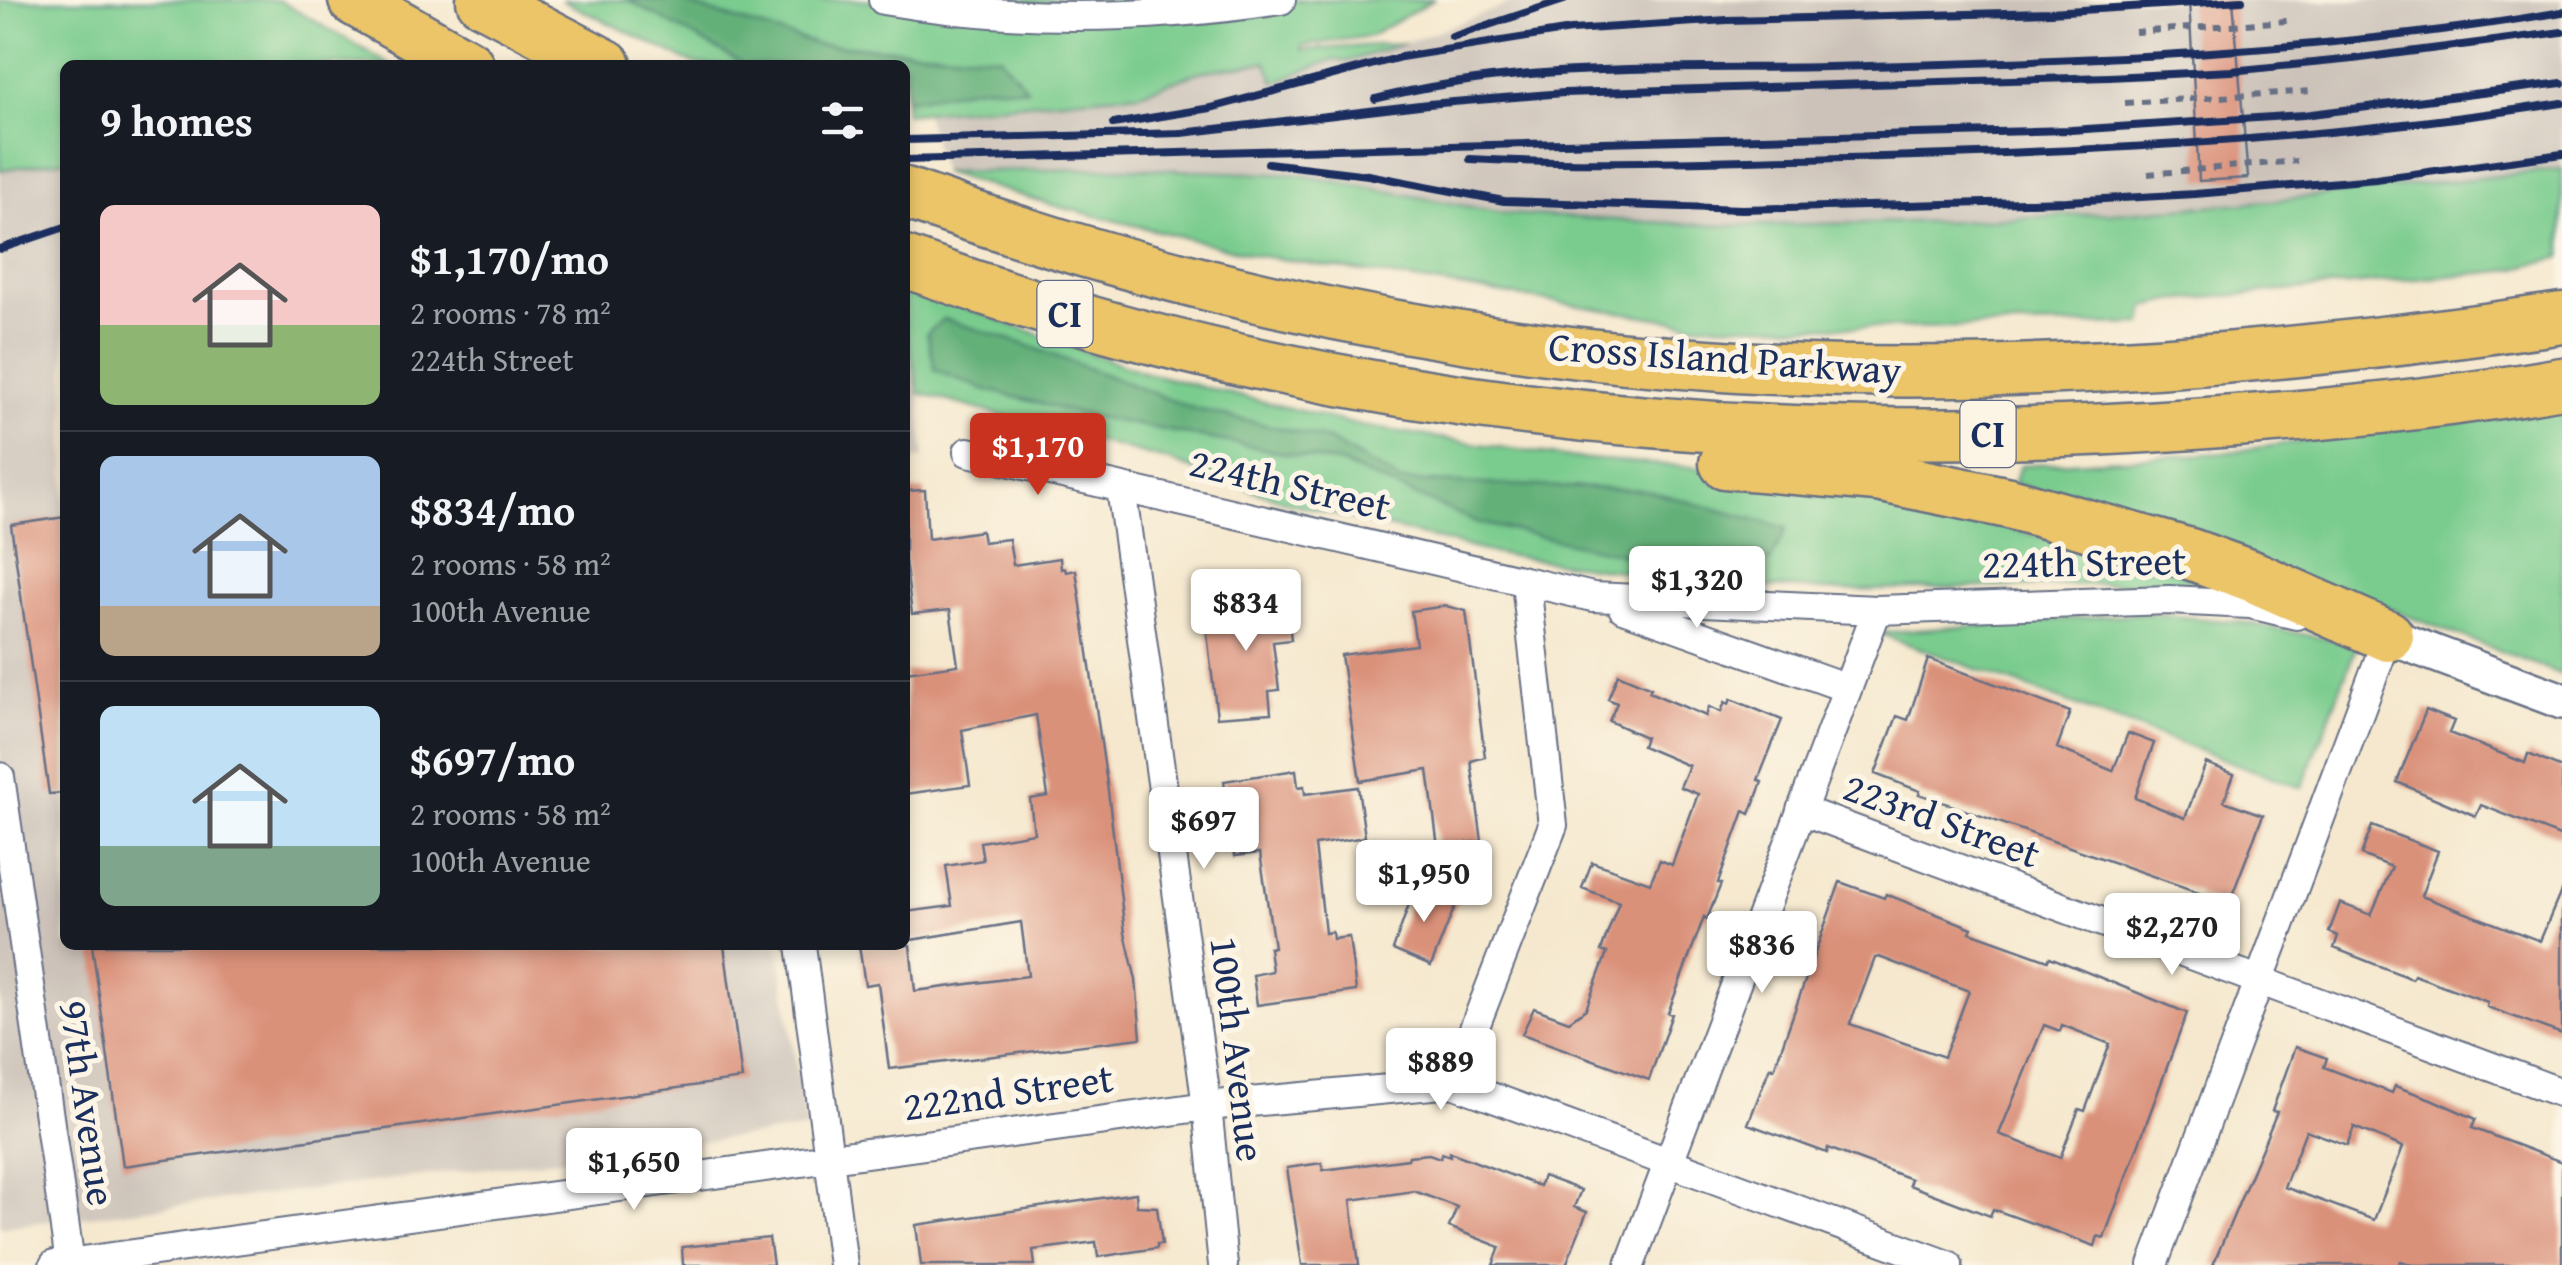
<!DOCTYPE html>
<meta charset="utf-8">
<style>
body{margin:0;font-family:"Gentium Book Plus",serif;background:#20242c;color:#f1f3f6;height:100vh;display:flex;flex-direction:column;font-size:38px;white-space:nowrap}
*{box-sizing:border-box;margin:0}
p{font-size:32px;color:#9ea1a6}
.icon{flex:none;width:55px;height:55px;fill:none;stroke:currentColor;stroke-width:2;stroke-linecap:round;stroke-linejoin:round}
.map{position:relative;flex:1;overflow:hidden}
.side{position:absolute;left:60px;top:60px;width:850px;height:890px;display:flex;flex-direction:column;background:#171b24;border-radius:15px;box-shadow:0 5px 15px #0003}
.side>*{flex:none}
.price{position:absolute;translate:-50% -85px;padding:0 22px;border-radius:10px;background:#fff;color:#222;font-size:32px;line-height:65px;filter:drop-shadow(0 2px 5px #0008)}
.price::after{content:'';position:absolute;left:50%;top:60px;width:30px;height:22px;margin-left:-15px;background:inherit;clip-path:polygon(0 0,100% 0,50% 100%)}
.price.on{background:#c8321e;color:#fff}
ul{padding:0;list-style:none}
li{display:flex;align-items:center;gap:30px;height:250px;padding:0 40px}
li+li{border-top:2px solid #363941}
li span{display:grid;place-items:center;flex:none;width:280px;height:200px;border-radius:15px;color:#555}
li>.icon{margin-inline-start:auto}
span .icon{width:120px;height:120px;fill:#fffc;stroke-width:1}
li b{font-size:42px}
h2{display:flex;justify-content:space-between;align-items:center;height:120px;padding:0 40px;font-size:42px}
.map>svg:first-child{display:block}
.industrial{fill:#ccc2b9}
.green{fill:#7acc8e;stroke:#4a7e76;stroke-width:2.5}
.forest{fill:#63b079;stroke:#3f706c;stroke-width:2.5}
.building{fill:#da917a;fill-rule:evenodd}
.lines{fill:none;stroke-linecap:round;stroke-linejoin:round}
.minor-casing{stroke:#677085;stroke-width:32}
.tertiary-casing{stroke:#677085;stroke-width:40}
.motorway-casing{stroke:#677085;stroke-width:55}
.path{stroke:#677085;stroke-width:6;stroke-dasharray:8 8;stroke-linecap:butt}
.minor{stroke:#fff;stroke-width:28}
.tertiary{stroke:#fff;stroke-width:35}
.motorway{stroke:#ecc569;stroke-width:50}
.rail{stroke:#1b2f5e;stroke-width:8}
.labels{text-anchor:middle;stroke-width:10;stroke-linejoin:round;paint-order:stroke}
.shield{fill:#fcf5e5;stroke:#5e6a86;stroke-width:2.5}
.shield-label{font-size:38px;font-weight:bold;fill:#1b2f5e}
.street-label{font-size:40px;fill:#1b2f5e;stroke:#fcf5e5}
</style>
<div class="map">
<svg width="2562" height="1265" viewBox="0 0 2562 1265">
<rect width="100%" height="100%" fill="#fcf5e5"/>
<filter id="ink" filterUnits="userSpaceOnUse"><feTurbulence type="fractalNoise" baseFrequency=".01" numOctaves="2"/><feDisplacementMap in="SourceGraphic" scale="20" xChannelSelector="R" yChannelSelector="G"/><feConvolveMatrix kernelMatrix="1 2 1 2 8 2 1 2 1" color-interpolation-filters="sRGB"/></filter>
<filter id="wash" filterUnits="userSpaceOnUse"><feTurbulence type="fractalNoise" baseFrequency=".0048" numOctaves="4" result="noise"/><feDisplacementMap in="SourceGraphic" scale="40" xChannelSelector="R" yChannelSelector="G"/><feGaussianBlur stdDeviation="2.25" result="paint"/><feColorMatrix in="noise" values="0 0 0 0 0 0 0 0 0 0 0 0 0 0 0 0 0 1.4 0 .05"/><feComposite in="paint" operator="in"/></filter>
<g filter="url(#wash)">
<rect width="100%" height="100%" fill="#f5e8ce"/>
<path class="industrial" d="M1520,0H2562V169L2270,201L2112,213L1954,221L1725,226L1508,214L1301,175L1128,168L942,172L925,113L1140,93L1199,72L1267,62L1276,82L1334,59L1345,62L1406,43Z
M65,152V945H778L806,1129L0,1227V155Z
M905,322L919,393L924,458L905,461Z"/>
<path class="green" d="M0,0H278L391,65H65V160L0,170Z
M561,0H1433L1371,36L1302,46V50L1406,43L1345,62L1334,59L1275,82L1266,62L1199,72L1140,93L905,114V65H696Z
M1128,168L1301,175L1508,214L1725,226L1954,221L2112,213L2270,201L2562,169V257L2504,271L2172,301L2146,307L2143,324L1901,328L1695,324L1255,255L1056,206L942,172Z
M905,286L1143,372L1361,426L1564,457L1803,476L2215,581L1841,591L1713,584L1497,554L1290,503L1166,460L919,393L905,322Z
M2562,403V675L2361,598L2013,483L2021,465L2222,453Z
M2144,613L2247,623L2357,645L2302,788L1878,633Z"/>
<path class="forest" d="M628,0H682L698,8L816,44L1000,56L1027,89L985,86L905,100V65H745Z
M944,319L1021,343L1192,408L1327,439L1400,481L1645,490L1787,528L1770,562L1644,559L1479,523L1342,464L1080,414L980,388L935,370L927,333Z"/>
<g id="blocks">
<path class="building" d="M2189,0H2233L2248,178L2199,181Z
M925,490L928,539L981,531L983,542L1009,539L1013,565L1060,558L1061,569L1065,568L1066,572L1076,570L1108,791L1125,933L1136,980L1141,1038L889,1069L878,983L865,985L859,945H910L915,991L1028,976L1021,922L905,941V912L952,906L946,866L983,860L980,842L1034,833L1030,799L1048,796L1036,715L962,730L970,785L905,794V672L958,665L950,610L912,614L905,560V491Z
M65,517V793L49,794L11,525Z
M1286,597L1291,640L1273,642L1279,690L1269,691L1271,713L1217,717L1204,608Z
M1446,606L1466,611L1485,757L1471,761L1482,841L1438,847L1428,770L1360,781L1341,655L1416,645L1411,611Z
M1928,659L2070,712L2057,748L2113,771L2128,733L2154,743L2135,798L2185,818L2206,763L2234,774L2224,801L2263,815L2228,906L2197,895L2198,892L1919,794L1920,791L1875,774L1897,716L1908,720Z
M1618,674L1651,688L1649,692L1706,716L1709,707L1721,712L1725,702L1729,704L1731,699L1782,720L1758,780L1762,782L1750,814L1744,811L1718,883L1721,884L1707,919L1704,917L1668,1013L1672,1014L1649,1080L1522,1034L1534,1008L1569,1021L1586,1009L1607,953L1601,951L1619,902L1582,888L1592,862L1650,883L1660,860L1672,865L1698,794L1680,787L1689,766L1642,746L1645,737L1609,721L1617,703L1608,699Z
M2426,710L2454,721L2449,733L2525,763L2528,754L2562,768V837L2481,805L2476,816L2397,782Z
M1296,770L1298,787L1304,786L1305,794L1358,787L1365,837L1315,845L1325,933L1332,932L1333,939L1349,937L1356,991L1257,1005L1253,975L1272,971L1269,948L1274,947L1260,853L1235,856L1224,781Z
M2372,826L2438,851L2421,896L2540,941L2562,889V1034L2487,1007L2488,1002L2414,975L2412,979L2334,948L2338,936L2329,932L2340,903L2371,915L2392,867L2361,855Z
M1840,882L1884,898L1886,894L1972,928L1970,932L2048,960L2050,957L2187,1013L2104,1238L2098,1236L2095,1246L1993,1209L1990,1216L1909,1185L1911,1179L1828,1148L1827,1153L1748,1124L1770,1067L1774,1069ZM1879,957L1969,991L1944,1057L1850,1024L1875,958ZM2044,1025L2060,1031L2062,1025L2110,1044L2085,1111L2079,1109L2060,1158L1999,1134Z
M1416,884L1457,901L1431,966L1393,950Z
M92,945H724L742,1079L123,1166Z
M2295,1047L2327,1058L2324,1067L2392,1093L2395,1086L2431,1099L2476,1119L2472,1128L2562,1162V1265H2413L2401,1261L2398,1265H2213L2277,1112L2272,1111ZM2354,1127L2403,1147L2374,1220L2284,1187L2306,1130L2347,1145Z
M1450,1152L1539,1186L1543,1176L1581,1190L1574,1207L1587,1212L1566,1265H1493L1500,1247L1449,1227L1457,1207L1414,1191L1351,1200L1359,1265H1302L1287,1168L1322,1163L1323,1170L1408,1159L1409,1156L1429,1154L1440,1158L1442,1153L1450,1156Z
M1136,1193L1137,1206L1157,1207L1162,1244H1157V1248L1098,1257L1096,1242L1033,1250L1035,1265H921L916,1225Z
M769,1238L773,1265H683L682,1247Z"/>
</g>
</g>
<g filter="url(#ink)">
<use href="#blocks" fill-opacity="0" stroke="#677085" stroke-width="2.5"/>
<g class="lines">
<defs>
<path id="minor" d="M883,0C1016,23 1148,20 1281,0
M968,452L1593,597L1877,610L2169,600L2250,604L2296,615
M1121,488L1207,1106L1223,1265
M1623,608L1847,688
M0,777L70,1263
M1801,810L2562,1093
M801,945L843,1265
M1453,1083L1553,825L1526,583
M54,1265L1207,1106L1453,1083L1948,1265
M1630,1265L1877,610
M2153,1265L2388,636L2377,633"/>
<path id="tertiary" d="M2388,636L2562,701"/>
<path id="motorway" d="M354,0L468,65
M482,0L606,65
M905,193C1173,289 1452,350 1737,367C2012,382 2290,359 2562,318
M905,262C1319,412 1756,455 2193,424C2316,416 2440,404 2562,383
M1725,463L1877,476L2009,503L2190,554L2254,577L2388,636"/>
</defs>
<use href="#minor" class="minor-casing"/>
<use href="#tertiary" class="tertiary-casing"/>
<use href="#motorway" class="motorway-casing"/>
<path class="path" d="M2135,32L2287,21
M2125,103L2313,91
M2148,174L2297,161"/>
<use href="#minor" class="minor"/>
<use href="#tertiary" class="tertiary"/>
<use href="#motorway" class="motorway"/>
<path class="rail" d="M1452,37L1564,0
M1375,99C1522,61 1678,70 1828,67C2074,61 2320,54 2562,12
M1113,124L1211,108L1401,57L1571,30L1727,20L2050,12L2242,0
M905,140L1182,133L1428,104L1564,93L2109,77L2231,71L2353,59L2562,32
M1470,159C1595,166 1722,160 1847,158C2087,152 2325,140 2562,103
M905,160L2071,130L2303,115L2562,83
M1268,163L1368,175L1504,201L1742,209L2067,201L2195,194L2376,179L2562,154
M0,249L65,227"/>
</g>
</g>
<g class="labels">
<g class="shield">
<rect x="1037.5" y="281" width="55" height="66" rx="8"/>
<rect x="1960.5" y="401" width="55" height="66" rx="8"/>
</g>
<g class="shield-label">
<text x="1065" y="327">CI</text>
<text x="1988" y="447">CI</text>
</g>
<g class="street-label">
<text transform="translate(1725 358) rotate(4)" y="14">Cross Island Parkway</text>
<text transform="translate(1290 484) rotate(13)" y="14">224th Street</text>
<text transform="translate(2084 562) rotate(-1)" y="14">224th Street</text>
<text transform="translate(1942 820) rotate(20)" y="14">223rd Street</text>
<text transform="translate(1238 1049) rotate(83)" y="14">100th Avenue</text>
<text transform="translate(1008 1092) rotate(-8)" y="14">222nd Street</text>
<text transform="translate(88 1103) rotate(82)" y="14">97th Avenue</text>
</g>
</g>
</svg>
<b class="price on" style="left:1038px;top:498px">$1,170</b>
<b class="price" style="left:1697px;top:631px">$1,320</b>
<b class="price" style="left:1246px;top:654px">$834</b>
<b class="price" style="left:1204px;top:872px">$697</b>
<b class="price" style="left:1424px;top:925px">$1,950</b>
<b class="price" style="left:2172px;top:978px">$2,270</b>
<b class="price" style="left:1762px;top:996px">$836</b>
<b class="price" style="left:1441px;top:1113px">$889</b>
<b class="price" style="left:634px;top:1213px">$1,650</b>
<section class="side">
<h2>9 homes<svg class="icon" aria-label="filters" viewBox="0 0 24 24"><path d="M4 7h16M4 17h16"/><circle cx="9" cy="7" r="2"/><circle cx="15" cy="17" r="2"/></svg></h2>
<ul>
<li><span style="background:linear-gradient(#f6c9c9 60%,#8fb573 0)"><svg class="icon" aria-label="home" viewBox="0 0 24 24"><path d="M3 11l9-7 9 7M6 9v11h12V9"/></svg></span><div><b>$1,170/mo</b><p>2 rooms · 78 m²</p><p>224th Street</p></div></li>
<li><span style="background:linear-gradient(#a9c7e8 75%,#b9a48a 0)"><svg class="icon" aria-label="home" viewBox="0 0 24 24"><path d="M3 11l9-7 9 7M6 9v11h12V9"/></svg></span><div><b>$834/mo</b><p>2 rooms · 58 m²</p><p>100th Avenue</p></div></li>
<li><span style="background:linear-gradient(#bfe0f5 70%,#7fa58c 0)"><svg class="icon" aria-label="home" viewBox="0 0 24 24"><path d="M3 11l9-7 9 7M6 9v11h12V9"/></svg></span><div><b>$697/mo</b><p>2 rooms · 58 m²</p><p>100th Avenue</p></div></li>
</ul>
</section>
</div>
